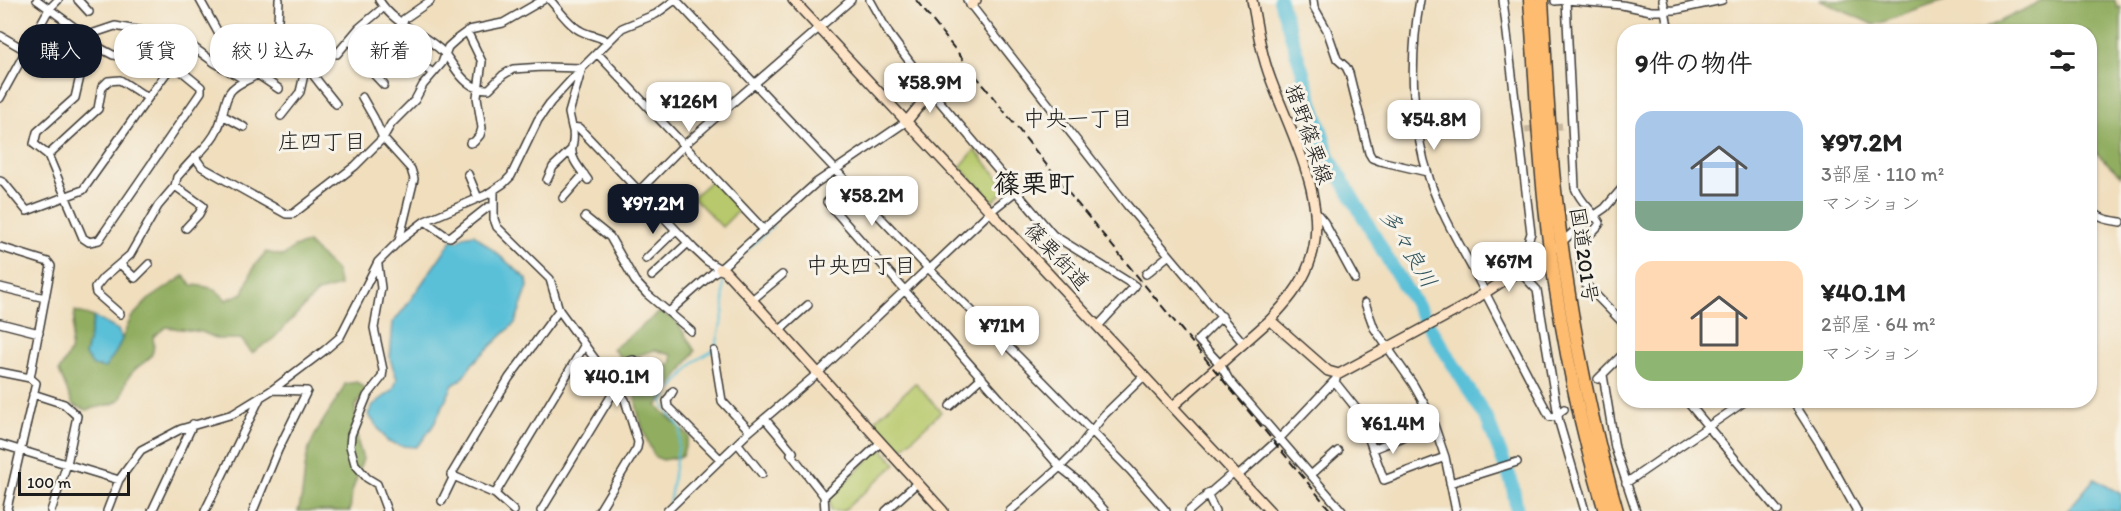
<!DOCTYPE html>
<html lang="ja">
<meta charset="utf-8">
<style>
body{margin:0;font-family:Itim,"Klee One",sans-serif;background:#f2f2f2;color:#222;height:100vh;display:flex;flex-direction:column;font-size:22px;white-space:nowrap}
*{box-sizing:border-box;margin:0}
p{font-size:20px;color:#767676}
.icon{flex:none;width:33px;height:33px;fill:none;stroke:currentColor;stroke-width:2;stroke-linecap:round;stroke-linejoin:round}
.map{position:relative;flex:1;overflow:hidden}
.sheet{position:absolute;left:1617px;top:24px;width:480px;height:384px;display:flex;flex-direction:column;background:#fff;border-radius:24px;box-shadow:0 2px 4px #0004}
.sheet>*{flex:none}
.hud{position:absolute;left:18px;top:24px;width:570px;height:54px;display:flex;gap:12px}
.scale{position:absolute;left:18px;bottom:15px;width:112px;box-sizing:border-box;padding-left:6px;border:3px solid #1c1c1c;border-top:0;font-size:16px;line-height:21px;white-space:nowrap;color:#1c1c1c;-webkit-text-stroke:4px #f7f3e8;paint-order:stroke}
.price{position:absolute;translate:-50% -51px;padding:0 14px;border-radius:12px;background:#fff;color:#222;font-size:20px;line-height:39px;filter:drop-shadow(0 2px 3px #0008)}
.price::after{content:'';position:absolute;left:50%;top:36px;width:18px;height:14px;margin-left:-9px;background:inherit;clip-path:polygon(0 0,100% 0,50% 100%)}
.price.selected{background:#111827;color:#fff}
ul{padding:0;list-style:none}
li{display:flex;align-items:center;gap:18px;height:150px;padding:0 18px}
li span{display:grid;place-items:center;flex:none;width:168px;height:120px;border-radius:18px;color:#555}
li>.icon{margin-inline-start:auto}
span .icon{width:72px;height:72px;fill:#fffc;stroke-width:1}
li b{font-size:26px}
h2{display:flex;justify-content:space-between;align-items:center;height:72px;padding:0 18px;font-size:26px}
.pill{padding:0 21px;border-radius:24px;background:#fff;box-shadow:0 2px 4px #0004;font-size:21px;line-height:54px}
.pill.selected{background:#111827;color:#fff}
.map>svg:first-child{display:block}
.green{fill:#b7c96c;stroke:#6a7244;stroke-width:1.5}
.forest{fill:#91ad60;stroke:#56643e;stroke-width:1.5}
.water{fill:#5ac0d8;stroke:#3b6e7a;stroke-width:1.5}
.lines{fill:none;stroke-linecap:round;stroke-linejoin:round}
.stream{stroke:#5ac0d8;stroke-width:2}
.river{stroke:#5ac0d8;stroke-width:14}
.street-tunnel{stroke:#c6b79d;stroke-width:7;stroke-dasharray:7 3.5;stroke-linecap:butt}
.street-casing{stroke:#3c3934;stroke-width:10}
.secondary-casing{stroke:#3c3934;stroke-width:12}
.highway-casing{stroke:#3c3934;stroke-width:15}
.street{stroke:#fff;stroke-width:7}
.secondary{stroke:#fee4c6;stroke-width:9}
.highway{stroke:#fdbc70;stroke-width:12}
.rail{stroke:#1c1c1c;stroke-width:2;stroke-dasharray:9 4.5;stroke-linecap:butt}
.labels{text-anchor:middle;stroke-width:6;stroke-linejoin:round;paint-order:stroke}
.street-label{font-size:21px;fill:#1c1c1c;stroke:#f7f3e8}
.neighbourhood-label{font-size:22px;fill:#1c1c1c;stroke:#f7f3e8}
.water-label{font-size:22px;font-style:italic;fill:#32555e;stroke:#f7f3e8}
.district-label{font-size:27px;font-weight:bold;fill:#1c1c1c;stroke:#f7f3e8}
</style>
<div class="map">
<svg width="2121" height="511" viewBox="0 0 2121 511">
<rect width="100%" height="100%" fill="#f7f3e8"/>
<filter id="ink" filterUnits="userSpaceOnUse"><feTurbulence type="fractalNoise" baseFrequency=".0167" numOctaves="2"/><feDisplacementMap in="SourceGraphic" scale="12" xChannelSelector="R" yChannelSelector="G"/><feConvolveMatrix kernelMatrix="1 2 1 2 8 2 1 2 1" color-interpolation-filters="sRGB"/></filter>
<filter id="wash" filterUnits="userSpaceOnUse"><feTurbulence type="fractalNoise" baseFrequency=".008" numOctaves="4" result="noise"/><feDisplacementMap in="SourceGraphic" scale="24" xChannelSelector="R" yChannelSelector="G"/><feGaussianBlur stdDeviation="1.35" result="paint"/><feColorMatrix in="noise" values="0 0 0 0 0 0 0 0 0 0 0 0 0 0 0 0 0 1.4 0 .05"/><feComposite in="paint" operator="in"/></filter>
<g filter="url(#wash)">
<rect width="100%" height="100%" fill="#f0debd"/>
<path class="green" d="M975,150L1007,188L993,201L960,167Z
M713,179L741,208L722,227L693,197Z
M915,383L941,412L898,452L872,423Z
M881,448L896,464L843,511H831L829,497Z"/>
<path class="forest" d="M1819,0H1946L1874,25Z
M2044,0H2115L2117,8L2121,7V176L2090,147V32L1970,31L1982,30Z
M308,243L336,271L340,286L318,292L273,339L252,353L241,339H218L202,332L166,327L153,337C158,366 138,358 127,380C124,386 123,393 121,399L112,404L86,410L73,405L59,371L70,352L75,311L94,317L85,355L116,352L131,318L148,300L184,276L192,285C207,286 217,288 226,300L243,293L254,266L266,252L283,256L294,247Z
M660,312L676,320L695,351L657,406L689,436L682,456L663,460L655,457C648,444 630,402 638,389C643,381 664,369 672,362V355L655,350L623,360L613,349Z
M357,382L366,390L355,407L358,443L363,459L352,492L350,511H298C306,490 302,464 310,446C319,423 335,406 345,384Z"/>
<path class="water" d="M474,234L527,279L528,287L515,323L473,363L461,380L453,385L434,424L423,440L416,447L402,446L388,442L368,414L373,405L393,390L397,379L390,359L393,322L404,309L452,240L458,241L464,236Z
M94,317L118,330L122,339L116,352L105,368L93,366L85,355Z
M2094,479L2121,494V507L2119,511H2067Z"/>
<g class="lines">
<path class="stream" d="M746,251L773,226
M672,389L695,361L712,351L717,342L724,310L723,277L721,272
M667,396L663,400L664,406L681,429L669,505"/>
<path class="river" d="M1280,0L1330,159L1390,263L1487,419L1512,483L1517,511"/>
</g>
</g>
<g filter="url(#ink)">
<g class="lines">
<path class="street-tunnel" d="M1525,130L1562,126"/>
<defs>
<path id="street" d="M37,0L85,35L98,47L113,55L158,60L173,64L201,87V92L99,240L89,242L83,238L48,155L98,109L102,87L108,81L120,80L148,98L173,64
M78,0L89,12
M200,0L225,45C240,50 258,41 272,35L282,40L299,43L310,42L337,54L359,28L384,7
M279,0C278,27 278,54 257,74C249,81 237,82 230,92C223,103 224,116 218,128C213,139 204,149 195,157L202,167L286,214H293L355,166L383,138L391,124L415,100L423,85L442,63L448,47L458,38L469,30L503,23L543,0
M379,0C396,27 424,32 444,53C452,62 457,74 467,82C474,88 480,89 489,89L503,75L513,69L543,67L582,68L569,113L572,127L579,128L694,249L707,261L720,269
M550,0C559,10 569,25 581,31C590,36 601,36 608,42
M676,0L928,268L1019,357L1130,470L1166,511
M870,0L889,34L935,96L1053,235L1135,286L1098,326
M967,0L1127,205L1244,344
M1313,0L1314,7L1327,30L1337,59L1346,67L1349,73L1369,153L1372,158L1380,161L1427,172
M1420,0C1409,58 1411,125 1430,181C1441,214 1460,245 1476,275C1501,323 1525,370 1550,417H1553L1564,409
M1503,0L1531,233L1526,248L1514,263L1519,271L1537,290L1559,422L1585,511
M1566,0L1575,188C1581,203 1592,210 1600,223C1597,229 1591,232 1587,237C1577,250 1580,272 1586,285L1624,324
M1663,0L1669,32
M1555,1L1566,0L1622,5L1651,11L1675,10L1722,0
M467,31L482,62L477,97L482,128L480,135L474,142L470,143
M1893,32H1895
M1,36L25,50
M349,41L367,53L373,55L378,54L390,44L401,28L404,19L430,1
M299,43C296,59 326,90 336,104
M390,44L433,73
M27,47L57,68
M597,53L764,230
M373,55L366,66L384,85
M257,74L279,89
M362,97L374,118L383,138L411,169L414,179L399,241
M0,98L49,9L58,0
M222,115L244,127
M281,116L300,92L306,66
M572,127C575,135 573,140 572,148C570,159 582,171 588,180
M48,155L34,144L37,132L75,98L89,38L94,33L115,26L159,34L185,41L215,63L245,80
M468,174L478,198
M547,180L553,167L571,150
M0,181L4,183L27,211L83,190L148,98
M849,183L827,202L1060,467L1079,482L1105,511
M175,186L203,206L199,214L186,228
M494,190V219L497,227L550,279L559,310L616,388L541,511
M639,191L684,145L851,0
M563,198L584,174
M2090,206C2096,219 2108,220 2121,222
M1314,210L1324,222L1355,279
M585,217L610,237L635,281L647,294L691,331
M425,221L446,236L450,237L488,207H493
M1562,242L1582,224L1605,208L1624,186
M0,247L48,262L51,266L30,378
M646,259L676,230
M120,264L135,278L149,264
M378,265L381,288L374,328L383,370L382,377L367,396L351,435L350,446L355,464L367,478L377,484L387,511
M1146,274L1169,255
M652,276L688,243
M0,287L45,298
M752,300L782,275
M1365,303L1374,328L1413,384L1431,416L1445,457L1456,511
M670,311L713,273L720,269L816,183L907,121
M120,314L96,293L95,288L103,278L130,255L158,206L175,186L177,177L184,169L195,157
M1222,316L1198,340L1220,364L1229,380L1342,511
M0,323L39,333
M779,331L808,305
M714,351L722,401L750,431
M0,372L30,378L36,383L7,508L8,511
M1603,375L1615,448L1636,511
M607,376L629,361L633,360L656,369
M1598,379L1624,353
M1335,382L1359,412L1384,480L1445,457
M673,391L667,401L668,407L721,460
M33,394L64,404L77,416L67,464L51,511
M1686,400L1778,511
M1792,400L1820,444L1857,511
M950,406L982,377
M765,419L793,452L791,454L824,496
M0,444L119,480
M738,444L762,474
M1373,449L1403,437
M1312,474L1338,451
M1238,476L1280,438L1336,379
M1450,483L1517,462
M1626,483L1747,400
M495,494L584,346
M1207,494L1215,511
M442,501L454,476
M107,511L119,480L141,450L181,429L233,414L272,390L325,350L340,337L378,262L399,241L425,221L486,195L504,183L511,176L538,120L550,103L582,68L622,28L656,14L675,0
M152,511L193,424
M205,511L260,398
M253,511L278,450L307,391L272,390
M514,511L495,494L451,475L509,378L559,310
M599,511L637,448L638,442L625,400L616,388
M667,511L750,431L818,373L928,268L932,267L991,211L1015,192
M825,511L824,496L880,443
M886,511L917,483
M1010,511L1060,467L1077,450L1104,415L1144,376
M1189,511L1234,472"/>
<path id="secondary" d="M793,0L1270,511
M971,5L976,0
M907,121L932,90
M720,269L725,271L752,300L943,511
M1270,320L1328,371L1339,374L1465,306L1555,247
M1173,406L1270,320C1286,303 1301,286 1309,264C1332,206 1291,134 1271,80C1261,54 1257,27 1252,0"/>
<path id="highway" d="M1530,0C1536,83 1539,167 1550,249C1562,338 1579,425 1605,511
M1542,0C1546,66 1548,133 1556,199C1568,305 1587,409 1617,511"/>
</defs>
<use href="#street" class="street-casing"/>
<use href="#secondary" class="secondary-casing"/>
<use href="#highway" class="highway-casing"/>
<use href="#street" class="street"/>
<use href="#secondary" class="secondary"/>
<use href="#highway" class="highway"/>
<path class="rail" d="M916,0L1072,197L1331,511"/>
</g>
</g>
<g class="labels">
<g class="street-label">
<text transform="translate(1309 134) rotate(71)" y="7">猪野篠栗線</text>
<text transform="translate(1584 255) rotate(82)" y="7">国道201号</text>
<text transform="translate(1057 256) rotate(47)" y="7">篠栗街道</text>
</g>
<g class="neighbourhood-label">
<text x="1078" y="126">中央一丁目</text>
<text x="322" y="149">庄四丁目</text>
<text x="861" y="273">中央四丁目</text>
</g>
<g class="water-label">
<text transform="translate(1409 248) rotate(59)" y="8">多々良川</text>
</g>
<g class="district-label">
<text x="1034" y="193">篠栗町</text>
</g>
</g>
</svg>
<div class="scale">100 m</div>
<b class="price" style="left:930px;top:114px">¥58.9M</b>
<b class="price" style="left:689px;top:133px">¥126M</b>
<b class="price" style="left:1434px;top:151px">¥54.8M</b>
<b class="price" style="left:872px;top:227px">¥58.2M</b>
<b class="price selected" style="left:653px;top:235px">¥97.2M</b>
<b class="price" style="left:1509px;top:293px">¥67M</b>
<b class="price" style="left:1002px;top:357px">¥71M</b>
<b class="price" style="left:617px;top:408px">¥40.1M</b>
<b class="price" style="left:1393px;top:455px">¥61.4M</b>
<div class="hud">
<a class="pill selected">購入</a>
<a class="pill">賃貸</a>
<a class="pill">絞り込み</a>
<a class="pill">新着</a>
</div>
<section class="sheet">
<h2>9件の物件<svg class="icon" aria-label="filters" viewBox="0 0 24 24"><path d="M4 7h16M4 17h16"/><circle cx="9" cy="7" r="2"/><circle cx="15" cy="17" r="2"/></svg></h2>
<ul>
<li><span style="background:linear-gradient(#a9c7e8 75%,#7fa58c 0)"><svg class="icon" aria-label="home" viewBox="0 0 24 24"><path d="M3 11l9-7 9 7M6 9v11h12V9"/></svg></span><div><b>¥97.2M</b><p>3部屋 · 110 m²</p><p>マンション</p></div></li>
<li><span style="background:linear-gradient(#ffd9b3 75%,#8fb573 0)"><svg class="icon" aria-label="home" viewBox="0 0 24 24"><path d="M3 11l9-7 9 7M6 9v11h12V9"/></svg></span><div><b>¥40.1M</b><p>2部屋 · 64 m²</p><p>マンション</p></div></li>
</ul>
</section>
</div>
